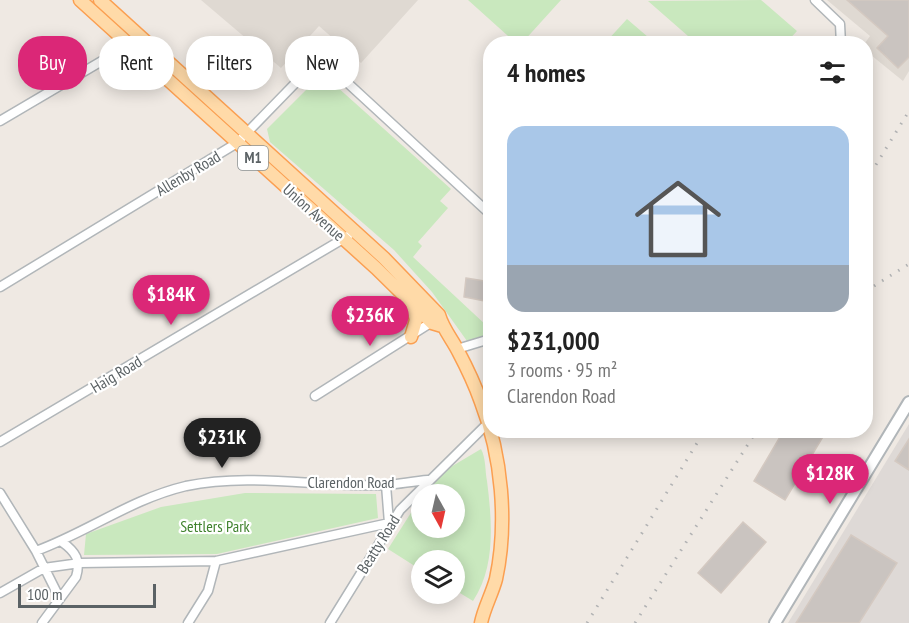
<!DOCTYPE html>
<meta charset="utf-8">
<style>
body{margin:0;font-family:"PT Sans Narrow",sans-serif;background:#f2f2f2;color:#222;height:100vh;display:flex;flex-direction:column;font-size:22px;white-space:nowrap}
*{box-sizing:border-box;margin:0}
p{font-size:20px;color:#767676}
.icon{flex:none;width:33px;height:33px;fill:none;stroke:currentColor;stroke-width:2;stroke-linecap:round;stroke-linejoin:round}
.map{position:relative;flex:1;overflow:hidden}
.panel{position:absolute;left:483px;top:36px;width:390px;height:402px;display:flex;flex-direction:column;background:#fff;border-radius:24px;box-shadow:0 3px 15px #0003}
.panel>*{flex:none}
.banner{position:absolute;left:18px;top:36px;width:375px;height:54px;display:flex;gap:12px}
.needle{width:39px;rotate:172deg}
.fabs{position:absolute;left:411px;top:484px;display:grid;gap:12px}
.fabs a{display:grid;place-items:center;width:54px;height:54px;border-radius:50%;background:#fff;box-shadow:0 3px 15px #0003;font-size:30px}
.scale{position:absolute;left:18px;bottom:15px;width:138px;box-sizing:border-box;padding-left:6px;border:3px solid #5b6265;border-top:0;font-size:16px;line-height:21px;white-space:nowrap;color:#5b6265;-webkit-text-stroke:4px #fff;paint-order:stroke}
.price{position:absolute;translate:-50% -51px;padding:0 14px;border-radius:21px;background:#db2777;color:#fff;font-size:20px;line-height:39px;filter:drop-shadow(0 2px 3px #0008)}
.price::after{content:'';position:absolute;left:50%;top:36px;width:18px;height:14px;margin-left:-9px;background:inherit;clip-path:polygon(0 0,100% 0,50% 100%)}
.price.active{background:#222;color:#fff}
ul{padding:0;list-style:none}
li{display:grid;align-content:center;gap:12px;height:318px;padding:0 24px}
li+li{border-top:2px solid #e0e0e0}
li span{display:grid;place-items:center;height:186px;border-radius:18px;color:#555}
li>.icon{margin-inline-start:auto}
span .icon{width:108px;height:108px;fill:#fffc;stroke-width:1}
li b{font-size:26px}
h2{display:flex;justify-content:space-between;align-items:center;height:72px;padding:0 24px;font-size:26px}
.tag{padding:0 21px;border-radius:24px;background:#fff;box-shadow:0 3px 15px #0003;font-size:21px;line-height:54px}
.tag.active{background:#db2777;color:#fff}
.map>svg:first-child{display:block}
.industrial{fill:#ded9d6}
.education{fill:#dfd9d2}
.green{fill:#c9e8be}
.building{fill:#cac4c0;stroke:#d4c9c1;stroke-width:1.5}
.lines{fill:none;stroke-linecap:round;stroke-linejoin:round}
.minor-casing{stroke:#b1b6b9;stroke-width:11}
.tertiary-casing{stroke:#b1b6b9;stroke-width:14}
.primary-casing{stroke:#fb9f51;stroke-width:15}
.minor{stroke:#fff;stroke-width:8}
.tertiary{stroke:#fff;stroke-width:10}
.primary{stroke:#ffdaa8;stroke-width:12}
.rail{stroke:#b1b2b3;stroke-width:3;stroke-dasharray:1.5 8;stroke-linecap:butt}
.labels{text-anchor:middle;stroke-width:4.5;stroke-linejoin:round;paint-order:stroke}
.shield{fill:#fff;stroke:#8c9193;stroke-width:1.5}
.shield-label{font-size:15px;font-weight:bold;fill:#5b6265}
.street-label{font-size:16px;fill:#5b6265;stroke:#fff}
.park-label{font-size:16px;fill:#40822e;stroke:#fff}
</style>
<div class="map">
<svg width="909" height="623" viewBox="0 0 909 623">
<rect width="100%" height="100%" fill="#efe9e3"/>
<path class="industrial" d="M909,424V623H788Z"/>
<path class="education" d="M201,0H418L361,63L319,26L281,68Z
M827,0H909V71L903,81L866,51L865,43L870,36Z"/>
<path class="green" d="M468,0H561L522,43L517,44Z
M761,0L797,31L786,43H696L648,1Z
M627,19L655,43H605Z
M320,76L326,77L451,189L440,201L448,208L418,242L422,246L413,257L487,326L490,325V334L467,341L432,292L394,250L270,142L267,129Z
M481,449C486,458 485,471 487,481C492,521 496,566 473,601L455,590L454,561H422L421,570L388,549L421,497L422,528H454V495H423L449,468Z
M245,493L376,494L378,518L217,554L84,555L86,534L161,507Z"/>
<path class="building" d="M847,0H909V57L898,68L877,48L888,36Z
M466,278L490,282V302L464,297Z
M784,430H827L785,500L754,481Z
M909,439V470L895,461Z
M743,522L766,542L721,593L698,573Z
M851,535L897,563L859,623H796Z"/>
<g class="lines">
<defs>
<path id="minor" d="M815,0L840,24L841,44
M0,121L134,42
M0,287L237,143L311,67H328L339,75L490,214
M457,349L490,339
M315,396L435,320
M0,442L348,236
M0,493L36,551L59,597
M36,551C88,532 131,499 186,486C252,472 320,488 387,485C400,484 414,481 428,480
M0,593L44,568L80,563L216,561L389,523L386,485
M42,623L76,577C81,560 76,552 62,542
M188,623L208,591L216,561
M330,623L400,510L488,423"/>
<path id="tertiary" d="M775,623L909,402"/>
<path id="primary" d="M80,0L376,268L432,323L442,326
M100,0L384,258L439,315C443,329 452,339 458,351C467,368 475,385 481,402C502,456 508,523 496,579C492,594 484,608 481,623
M411,337L416,320L412,304"/>
</defs>
<use href="#minor" class="minor-casing"/>
<use href="#tertiary" class="tertiary-casing"/>
<use href="#primary" class="primary-casing"/>
<use href="#minor" class="minor"/>
<use href="#tertiary" class="tertiary"/>
<use href="#primary" class="primary"/>
<path class="rail" d="M866,181L909,111
M866,291L909,264
M587,623L705,430
M635,623L757,430"/>
</g>
<g class="labels">
<rect class="shield" x="238" y="146" width="30" height="24" rx="4.5"/>
<g class="shield-label">
<text x="253" y="163">M1</text>
</g>
<g class="street-label">
<text transform="translate(188 173) rotate(-31)" y="6">Allenby Road</text>
<text transform="translate(314 212) rotate(42)" y="6">Union Avenue</text>
<text transform="translate(116 374) rotate(-31)" y="6">Haig Road</text>
<text x="351" y="488">Clarendon Road</text>
<text transform="translate(378 544) rotate(-58)" y="6">Beatty Road</text>
</g>
<g class="park-label">
<text x="215" y="532">Settlers Park</text>
</g>
</g>
</svg>
<div class="fabs">
<a><svg class="needle" viewBox="-14 -14 28 28"><path d="M0-13l5 13h-10z" fill="#e53935"/><path d="M0 13l5-13h-10z" fill="#767676"/></svg></a>
<a><svg class="icon" aria-label="layers" viewBox="0 0 24 24"><path d="M12 4l9 5-9 5-9-5zM3 14l9 5 9-5"/></svg></a>
</div>
<div class="scale">100 m</div>
<b class="price" style="left:171px;top:326px">$184K</b>
<b class="price" style="left:370px;top:347px">$236K</b>
<b class="price active" style="left:222px;top:469px">$231K</b>
<b class="price" style="left:830px;top:505px">$128K</b>
<div class="banner">
<a class="tag active">Buy</a>
<a class="tag">Rent</a>
<a class="tag">Filters</a>
<a class="tag">New</a>
</div>
<section class="panel">
<h2>4 homes<svg class="icon" aria-label="filters" viewBox="0 0 24 24"><path d="M4 7h16M4 17h16"/><circle cx="9" cy="7" r="2"/><circle cx="15" cy="17" r="2"/></svg></h2>
<ul>
<li><span style="background:linear-gradient(#a9c7e8 75%,#9aa5b1 0)"><svg class="icon" aria-label="home" viewBox="0 0 24 24"><path d="M3 11l9-7 9 7M6 9v11h12V9"/></svg></span><div><b>$231,000</b><p>3 rooms · 95 m²</p><p>Clarendon Road</p></div></li>
</ul>
</section>
</div>
